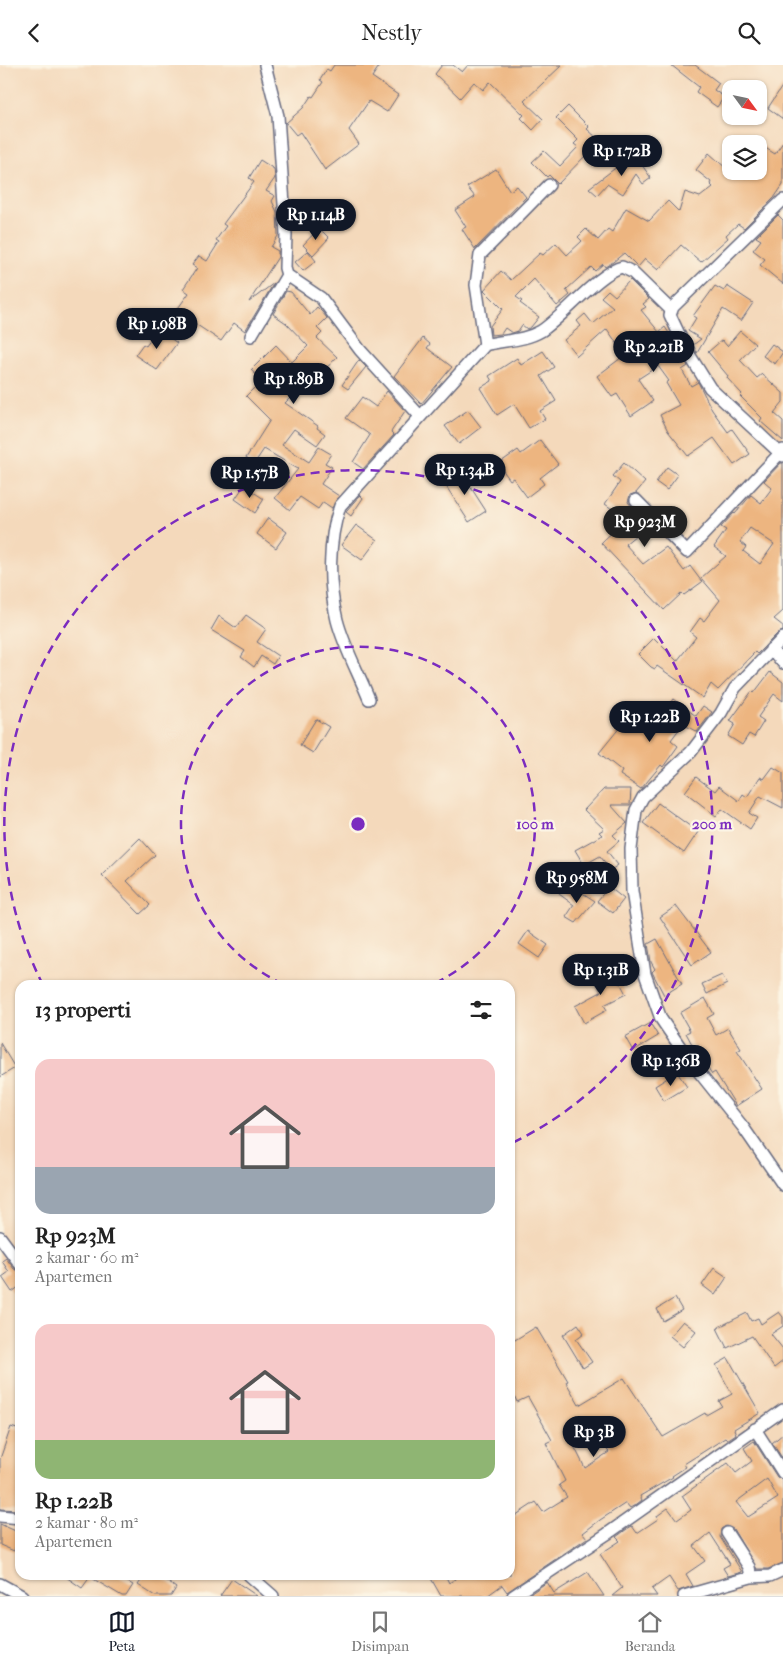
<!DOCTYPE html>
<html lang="id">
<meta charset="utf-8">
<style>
body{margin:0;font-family:"IM FELL French Canon",serif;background:#f2f2f2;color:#222;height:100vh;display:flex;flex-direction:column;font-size:19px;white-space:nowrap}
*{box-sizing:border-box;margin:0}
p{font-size:16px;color:#767676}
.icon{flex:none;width:28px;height:28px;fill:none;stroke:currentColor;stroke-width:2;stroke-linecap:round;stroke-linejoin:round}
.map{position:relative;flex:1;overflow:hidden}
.side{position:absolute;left:15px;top:915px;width:500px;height:600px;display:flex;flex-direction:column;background:#fff;border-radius:15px;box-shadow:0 1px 4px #0004}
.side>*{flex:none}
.needle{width:32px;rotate:123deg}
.fabs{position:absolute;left:722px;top:15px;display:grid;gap:10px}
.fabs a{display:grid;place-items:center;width:45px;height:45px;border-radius:10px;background:#fff;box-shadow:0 1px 4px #0004;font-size:25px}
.price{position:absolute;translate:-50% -42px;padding:0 11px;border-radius:18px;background:#111827;color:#fff;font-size:16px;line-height:32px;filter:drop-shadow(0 1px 2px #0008)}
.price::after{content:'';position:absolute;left:50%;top:30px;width:15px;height:11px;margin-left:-8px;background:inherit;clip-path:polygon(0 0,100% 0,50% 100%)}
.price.current{background:#222;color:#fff}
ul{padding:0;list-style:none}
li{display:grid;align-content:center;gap:10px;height:265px;padding:0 20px}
li span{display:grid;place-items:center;height:155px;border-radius:15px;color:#555}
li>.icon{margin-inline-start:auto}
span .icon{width:90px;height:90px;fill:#fffc;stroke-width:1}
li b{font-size:21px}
h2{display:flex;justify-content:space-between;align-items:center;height:60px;padding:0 20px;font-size:21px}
header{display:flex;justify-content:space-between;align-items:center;height:65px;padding:0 20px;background:#fff;font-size:22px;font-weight:600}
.tabs{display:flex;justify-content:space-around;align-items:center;height:70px;border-top:1px solid #e0e0e0;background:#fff;font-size:14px;color:#767676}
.tabs a{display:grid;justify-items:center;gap:2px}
.tabs .current{color:#111827}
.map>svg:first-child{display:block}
.building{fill:#edb580;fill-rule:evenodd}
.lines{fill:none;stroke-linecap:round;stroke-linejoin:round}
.street-casing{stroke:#676a7f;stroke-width:14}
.street{stroke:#fff;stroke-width:11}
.ring{fill:none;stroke:#7b2cbf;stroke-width:2.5;stroke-dasharray:9 6}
.centre{fill:#7b2cbf;stroke:#fcf5e5;stroke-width:2.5}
.ring-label{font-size:15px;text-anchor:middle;font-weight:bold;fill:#7b2cbf;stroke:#fcf5e5;stroke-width:4.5;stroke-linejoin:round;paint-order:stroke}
</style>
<header><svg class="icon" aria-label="back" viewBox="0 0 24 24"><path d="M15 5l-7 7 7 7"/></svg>Nestly<svg class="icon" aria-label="search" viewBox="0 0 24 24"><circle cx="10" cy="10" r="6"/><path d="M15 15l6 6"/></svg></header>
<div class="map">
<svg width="783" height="1531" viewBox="0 0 783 1531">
<rect width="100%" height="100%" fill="#fcf5e5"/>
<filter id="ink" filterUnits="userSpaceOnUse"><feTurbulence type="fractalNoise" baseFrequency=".02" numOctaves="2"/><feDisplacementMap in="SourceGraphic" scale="10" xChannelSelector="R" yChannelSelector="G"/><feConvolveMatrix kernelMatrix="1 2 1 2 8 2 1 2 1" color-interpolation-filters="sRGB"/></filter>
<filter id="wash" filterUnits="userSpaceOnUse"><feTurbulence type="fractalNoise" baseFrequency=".0096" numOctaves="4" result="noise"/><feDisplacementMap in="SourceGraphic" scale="20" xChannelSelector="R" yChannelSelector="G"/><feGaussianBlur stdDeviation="1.12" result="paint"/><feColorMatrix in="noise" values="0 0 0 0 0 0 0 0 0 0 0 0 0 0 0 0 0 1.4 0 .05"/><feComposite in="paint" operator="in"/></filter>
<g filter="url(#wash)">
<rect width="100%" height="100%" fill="#f4d9bb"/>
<g id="blocks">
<path class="building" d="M334,0H380L372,12L398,30L387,47L369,36L349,65L359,79L325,105L300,67L296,70L286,58L303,43L311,31L313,32L323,17L320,15L327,4L330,6Z
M442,0H453L462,7L468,0H562L524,36L543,54L533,65L521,53L524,50L490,17L483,25L474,17L460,33L435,9Z
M671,0H695L719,18L714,25L724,32L717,42L696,27L699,22Z
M783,20V54L768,43Z
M568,41L589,62L587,64L597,73L591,79L604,91L596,100L586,90L558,119L549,110L547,112L532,97L544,86L560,101L578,82L574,79L578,75L556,53Z
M783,77V120L774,133L744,163L738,159L726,170L728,173L701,197L681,180L658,205L645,194L638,202L624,188L613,197L605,202L603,199L595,206L591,202L566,225L570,230L557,241L534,214L516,232L522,236L520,238L539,252L531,262L527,264L522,260L518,266L512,268L505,263L501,269L491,270L490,261L503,244L484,225L501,206L511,215L540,188L543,190L556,178L567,190L582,176L578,172L586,164L598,175L608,164L612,167L626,143L649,156L668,136L679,147L685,127L700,132L713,122L710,119L711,117L696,105L709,88L736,112L739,109L746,113L750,106H759V79L775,89Z
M637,93L651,113L643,119L636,109L623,129L607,119L597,130L589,123L622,98L625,101Z
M260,95L274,104L275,113L266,126L275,131L272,136L277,147L278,171L271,182L278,186V192L249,237L274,218L245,266L234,258L221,276L176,246L189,228L183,224L197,203L192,200L199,191L207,196L219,177L216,175L226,161L223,159L254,117L249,113Z
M496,104L510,126L517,121L526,132L475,184L462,164L466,162L455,145L475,132L467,122Z
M778,150L783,155V219L760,200L765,194L753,185L761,175L756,172Z
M319,163L329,173L313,190L303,180Z
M308,186L316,196L303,206L295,197Z
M630,215L649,234L643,239L646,242L641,245L659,267L665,262L674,276L688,301L682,305L691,321L698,317L712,345L728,367L732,364L750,389L734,400L714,373L688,391L668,366L660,350L679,340L666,318L669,316L658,301L638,314L653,336L631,351L617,329L612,332L597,311L625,290L607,264L577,291L564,275L581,261L577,256L585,249L593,259L613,242L601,232L608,225L615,231Z
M715,221L724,226L727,221L753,238L741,256L723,244L697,288L693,280L701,274L688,266L696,253L693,251Z
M286,226L291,227L310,250L317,242L322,247L327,253L317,263L322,268L317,273L337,292L314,316L310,312L285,338L318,361L317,363L325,369L317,380L294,364L282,380L309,397L319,382L331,389L325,398L332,402L321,419L339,431L332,443L323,437L318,444L300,432L290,445L275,433L298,404L264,384L254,399L246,393L270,355L246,331L262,315L251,305L276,280L292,297L308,281L286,258L273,249Z
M158,264L177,278L157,305L135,290L143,279L146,281Z
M740,266L755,279L740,295L757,313L762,309L783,328V337L774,348L783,356V376L760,356L762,353L740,331L742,329L727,313L728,311L708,287L722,275L727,281Z
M423,273L430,279L427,283L452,302L421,339L394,311Z
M772,279L783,287L775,299L763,291Z
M543,286L554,302L541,311L556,336L540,346L545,354L529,363L514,339L497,350L480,323L492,316L489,311L517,293L521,300Z
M359,295L366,302L348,324L342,320Z
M387,326L405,346L391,367L394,370L363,404L353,397L370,370L346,353L362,332L376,342Z
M468,345L481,362L459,379L445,361Z
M540,375L558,399L540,413L544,419L527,432L513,413L510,415L498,399L518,385L521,389Z
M624,398L645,417L636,428L630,430L628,437L647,461L625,479L643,499L666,482L684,506L690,501L702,517L684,530L682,528L664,545L601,478L626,454L605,439L620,417L613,411Z
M781,398H783V546L774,554L783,561V566L778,568L757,589L755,587L718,625L711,619L703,633L657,601L655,604L651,602L638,589L654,573L677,596L696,572L690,567L700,553L704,556L720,535L701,513L726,491L714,482L726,465L721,462L734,448L735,449L751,430L761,438L772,423L764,416ZM750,463L774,479L760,499L743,486L746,482L740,477Z
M667,402L678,410L667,425L656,417Z
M463,406L470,417L468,418L486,446L469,457L444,418Z
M244,421L264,434L255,448L235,434Z
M360,430L363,433L351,451L346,447L347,445Z
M268,453L287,467L276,483L257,469Z
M356,460L377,475L362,495L341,480Z
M246,550L266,564L257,577L278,591L273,599L261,591L254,602L241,592L245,586L211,565L219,551L236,563Z
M770,607L783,617V636L774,629L758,652L764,656L754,672L749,669L742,680L728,671L735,659L730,656L752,626L754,628Z
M673,634L696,651L703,641L712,647L697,667L683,659L671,675L678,681L663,702L661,700L641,724L620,710L622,706L599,688L630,650L650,666Z
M316,654L329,662L313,688L300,680Z
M773,702L783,708V743L760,731L749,748L757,753L750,764L722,744L716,751L685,727L696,712L715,726L719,721L739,736L743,729L747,732L760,712L764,714Z
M604,724H631L630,740H611L627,758L613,770L619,776L607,786L618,800L611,805L600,791L584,800L575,785L602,770L599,767L604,764L584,745Z
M658,738L698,767L684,788L643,758Z
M140,773L155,790L127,816L150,840L140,849L102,810Z
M565,822L579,831L581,827L595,836L576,858L566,852L574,840L559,829Z
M609,822L624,834L613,848L597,836Z
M676,841L711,887L692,900L660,852Z
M528,866L548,880L539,893L519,879Z
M657,874L682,919L664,930L652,907L655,904L651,897L648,879Z
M613,904L626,929L604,940L607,945L584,958L575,941L601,927L594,913Z
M722,910L727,919L707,929L702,919Z
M705,933L714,949L707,953L716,970L728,963L741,984L737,986L762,1024L736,1041L715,1007L712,1009L693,981L686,968L690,966L680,948Z
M650,958L658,971L633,986L625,972Z
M0,978L15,1003L0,1012Z
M677,1007L687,1022L664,1036L655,1021Z
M6,1193L14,1204L20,1206V1221L12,1227L2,1212L9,1207L2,1196Z
M714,1203L727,1212L715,1230L702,1220Z
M675,1233L682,1245L663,1256L657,1244Z
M779,1247L783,1252V1261L771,1269L783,1284V1296L774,1303L752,1271L727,1283L717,1263L747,1248L751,1256L758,1253L761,1259Z
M683,1256L696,1266L683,1282L670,1271Z
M578,1259L584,1268L576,1274L592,1297L583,1303L563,1270Z
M536,1262L568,1316L566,1317L579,1340L624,1313L663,1372L705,1348L706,1350L722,1341L719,1336L732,1329L716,1300L728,1293L760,1348L734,1364L736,1369L727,1375L725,1373L684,1399L686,1402L672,1411L673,1412L640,1431L642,1435L637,1439L630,1443L626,1438L600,1455L583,1468L587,1473L507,1527L502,1520L487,1531H441L429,1510H445L449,1518L461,1510H510V1454L536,1437L543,1447L567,1432L559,1420L565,1416L546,1378L552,1375L528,1332L517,1337L510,1321V1278ZM596,1357L611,1383L607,1385L609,1387L585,1403L569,1371Z
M11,1362L20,1365V1445L0,1444V1394Z
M783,1369V1394L772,1378Z
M754,1376L777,1412L783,1415V1498L768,1504H757L733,1464L726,1461L721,1464L720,1472L742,1507L728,1511L723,1503L730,1499L710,1468L694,1481L705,1496L686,1509L693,1521L678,1526L669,1512L652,1524L657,1531H612L622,1523L600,1489L620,1476L616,1472L627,1464L632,1461L637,1468L658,1454L657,1451L668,1443L677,1455L691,1445L682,1431L728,1398L736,1408L752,1396L744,1383ZM767,1414L778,1433L748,1452L736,1437Z
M0,1459L20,1468L14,1486L0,1480Z
M588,1507L604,1531H531L530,1529L547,1517L554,1528Z
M63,1510H116L133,1520L126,1531H122L90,1512L82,1523Z
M145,1510H158L176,1523L171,1531H155L138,1520Z
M232,1514L257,1531H220Z"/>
</g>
</g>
<g filter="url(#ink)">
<use href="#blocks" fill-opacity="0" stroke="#676a7f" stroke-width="1"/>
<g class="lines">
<defs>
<path id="street" d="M265,0L278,51L286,169L285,203L287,210L321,233L360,285L420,351
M783,135L673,242L670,250L687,286L710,323L783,391
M251,271L287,210
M485,280L476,220L480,190L549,120
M636,435L687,487L783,385
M783,573L735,623L721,648L691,687L643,732L636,745L631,784L632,826L645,909L661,954L687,992L743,1062L783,1120
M771,584L783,598
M369,634C359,609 344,582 337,555C328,519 328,476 340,441L485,280C503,275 524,276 541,266C563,252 600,207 622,202L632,207L671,245
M0,1172L20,1199
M755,1364L783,1408
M0,1451L20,1453
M727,1468L749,1502L751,1512
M249,1510L273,1531
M0,1519L22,1531
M513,1531L607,1469L783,1345
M684,1531L751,1512L770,1511L783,1505"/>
</defs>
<use href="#street" class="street-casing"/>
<use href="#street" class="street"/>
</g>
</g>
<g class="ring">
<path d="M283 919A177 177 0 1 1 433 919"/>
<path d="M43 920A354 354 0 1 1 510 1079"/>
</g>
<circle cx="358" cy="759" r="8" class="centre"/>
<g class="ring-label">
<text x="535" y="764">100 m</text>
<text x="712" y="764">200 m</text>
</g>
</svg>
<div class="fabs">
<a><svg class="needle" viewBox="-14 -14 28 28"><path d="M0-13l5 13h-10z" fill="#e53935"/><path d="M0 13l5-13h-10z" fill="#767676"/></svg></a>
<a><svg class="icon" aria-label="layers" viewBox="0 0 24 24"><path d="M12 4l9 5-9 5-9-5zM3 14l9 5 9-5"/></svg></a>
</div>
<b class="price" style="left:622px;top:112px">Rp 1.72B</b>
<b class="price" style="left:316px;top:176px">Rp 1.14B</b>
<b class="price" style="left:157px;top:285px">Rp 1.98B</b>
<b class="price" style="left:654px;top:308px">Rp 2.21B</b>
<b class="price" style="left:294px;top:340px">Rp 1.89B</b>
<b class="price" style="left:465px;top:431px">Rp 1.34B</b>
<b class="price" style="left:250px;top:434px">Rp 1.57B</b>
<b class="price current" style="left:645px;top:483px">Rp 923M</b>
<b class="price" style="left:650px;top:678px">Rp 1.22B</b>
<b class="price" style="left:577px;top:839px">Rp 958M</b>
<b class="price" style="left:601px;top:931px">Rp 1.31B</b>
<b class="price" style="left:671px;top:1022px">Rp 1.36B</b>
<b class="price" style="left:594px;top:1393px">Rp 3B</b>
<section class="side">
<h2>13 properti<svg class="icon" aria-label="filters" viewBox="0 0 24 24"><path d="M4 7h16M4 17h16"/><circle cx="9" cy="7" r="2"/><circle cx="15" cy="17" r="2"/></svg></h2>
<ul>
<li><span style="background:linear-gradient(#f6c9c9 70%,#9aa5b1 0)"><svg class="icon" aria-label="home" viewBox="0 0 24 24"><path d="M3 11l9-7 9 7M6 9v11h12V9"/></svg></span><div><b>Rp 923M</b><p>2 kamar · 60 m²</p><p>Apartemen</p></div></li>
<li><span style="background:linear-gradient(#f6c9c9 75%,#8fb573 0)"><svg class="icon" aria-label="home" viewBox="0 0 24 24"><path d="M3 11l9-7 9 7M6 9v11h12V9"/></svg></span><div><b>Rp 1.22B</b><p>2 kamar · 80 m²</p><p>Apartemen</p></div></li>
</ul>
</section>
</div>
<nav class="tabs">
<a class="current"><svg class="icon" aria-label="map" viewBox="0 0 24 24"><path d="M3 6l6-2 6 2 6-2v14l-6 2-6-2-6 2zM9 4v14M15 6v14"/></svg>Peta</a>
<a><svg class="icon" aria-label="saved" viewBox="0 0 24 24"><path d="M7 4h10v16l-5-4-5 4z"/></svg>Disimpan</a>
<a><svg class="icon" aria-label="home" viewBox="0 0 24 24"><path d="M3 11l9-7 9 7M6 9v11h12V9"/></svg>Beranda</a>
</nav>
